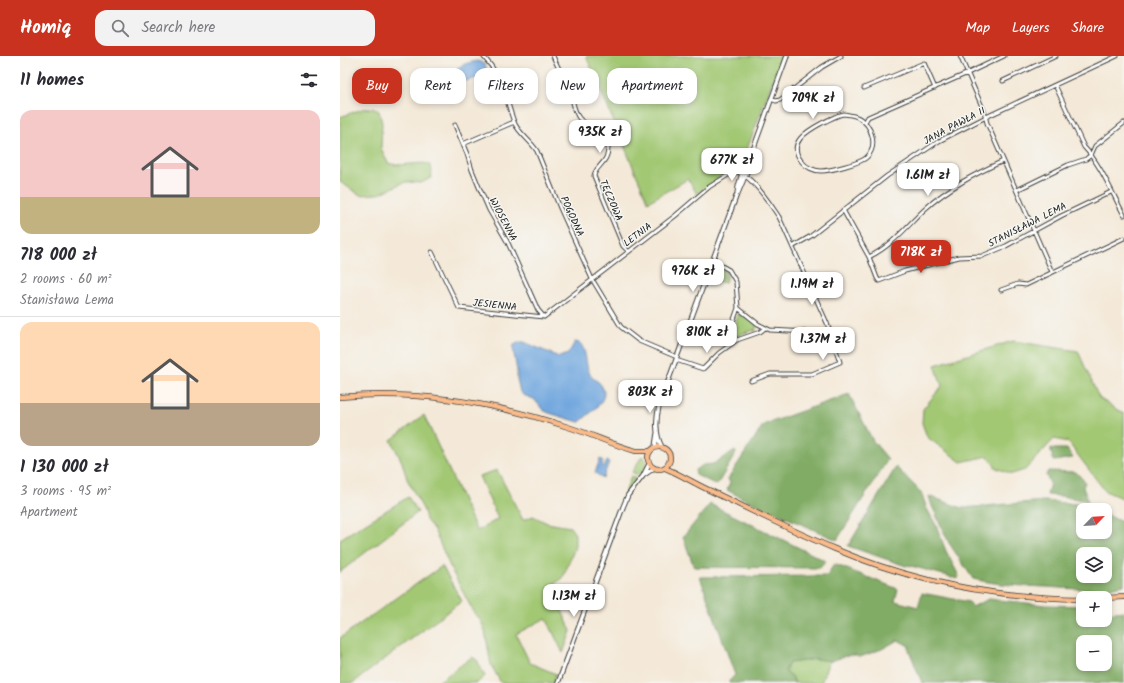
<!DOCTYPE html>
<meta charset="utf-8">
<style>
body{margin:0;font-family:Kalam,sans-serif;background:#f2f2f3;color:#2b2b33;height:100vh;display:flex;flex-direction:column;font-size:15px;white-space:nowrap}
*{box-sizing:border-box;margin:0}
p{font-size:13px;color:#7c7c81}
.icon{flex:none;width:22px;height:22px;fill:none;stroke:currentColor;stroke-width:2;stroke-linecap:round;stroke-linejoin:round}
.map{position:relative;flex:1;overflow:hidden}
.details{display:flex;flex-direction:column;background:#fff;width:340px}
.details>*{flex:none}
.hud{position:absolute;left:12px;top:12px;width:380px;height:36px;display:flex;gap:8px}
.needle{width:26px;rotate:65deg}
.controls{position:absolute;left:736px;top:447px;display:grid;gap:8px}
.controls a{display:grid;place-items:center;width:36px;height:36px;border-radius:8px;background:#fff;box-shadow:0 2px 6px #0003;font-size:20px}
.price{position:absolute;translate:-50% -34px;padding:0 9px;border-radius:8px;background:#fff;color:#222;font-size:13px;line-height:26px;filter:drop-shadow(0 1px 2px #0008)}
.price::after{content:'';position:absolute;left:50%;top:24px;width:12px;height:9px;margin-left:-6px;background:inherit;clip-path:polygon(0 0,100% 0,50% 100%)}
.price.on{background:#c8321e;color:#fff}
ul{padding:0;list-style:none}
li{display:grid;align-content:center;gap:8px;height:212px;padding:0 20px}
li+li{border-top:1px solid #e1e1e2}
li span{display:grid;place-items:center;height:124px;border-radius:12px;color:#555}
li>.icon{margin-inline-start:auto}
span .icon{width:72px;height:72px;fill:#fffc;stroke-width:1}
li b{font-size:17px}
h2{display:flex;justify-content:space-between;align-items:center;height:48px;padding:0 20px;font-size:17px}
.pill{padding:0 14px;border-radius:12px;background:#fff;box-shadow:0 2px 6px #0003;font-size:14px;line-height:36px}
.pill.on{background:#c8321e;color:#fff}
header{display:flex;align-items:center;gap:24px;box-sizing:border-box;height:56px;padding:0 20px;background:#c8321e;color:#fff}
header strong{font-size:19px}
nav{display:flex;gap:22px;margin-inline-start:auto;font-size:14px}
.search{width:280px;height:36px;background:#f2f2f3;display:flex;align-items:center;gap:10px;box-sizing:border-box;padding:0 14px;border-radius:12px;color:#7c7c81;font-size:15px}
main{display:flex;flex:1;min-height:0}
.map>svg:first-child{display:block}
.green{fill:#a2c873;stroke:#5f7248}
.forest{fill:#81ac65;stroke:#4e6440;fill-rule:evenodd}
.water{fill:#70a6de;stroke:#46617d}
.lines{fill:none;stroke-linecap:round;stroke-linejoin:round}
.minor-casing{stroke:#3c3b38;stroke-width:5}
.tertiary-casing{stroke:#3c3b38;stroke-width:5.5}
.primary-casing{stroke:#3c3b38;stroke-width:6}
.minor{stroke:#fff;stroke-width:3}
.tertiary{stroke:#fff;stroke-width:3.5}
.primary{stroke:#fabb8b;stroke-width:4.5}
.labels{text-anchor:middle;stroke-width:3;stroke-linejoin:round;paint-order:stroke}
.street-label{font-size:10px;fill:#1c1c1c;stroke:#f6f6f2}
</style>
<header>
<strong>Homiq</strong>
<div class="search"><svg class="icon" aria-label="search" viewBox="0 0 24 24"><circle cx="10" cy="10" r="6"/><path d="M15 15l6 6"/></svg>Search here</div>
<nav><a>Map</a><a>Layers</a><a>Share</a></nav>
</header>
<main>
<section class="details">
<h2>11 homes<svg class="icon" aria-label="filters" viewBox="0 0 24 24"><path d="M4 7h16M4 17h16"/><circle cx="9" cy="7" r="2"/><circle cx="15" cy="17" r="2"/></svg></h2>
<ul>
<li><span style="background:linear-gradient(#f6c9c9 70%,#c2b280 0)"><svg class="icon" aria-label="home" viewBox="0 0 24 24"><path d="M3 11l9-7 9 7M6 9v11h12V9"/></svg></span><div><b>718 000 zł</b><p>2 rooms · 60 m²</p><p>Stanisława Lema</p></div></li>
<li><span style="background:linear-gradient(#ffd9b3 65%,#b9a48a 0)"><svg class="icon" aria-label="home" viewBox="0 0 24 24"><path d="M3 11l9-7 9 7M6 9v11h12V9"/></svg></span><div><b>1 130 000 zł</b><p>3 rooms · 95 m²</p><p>Apartment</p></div></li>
</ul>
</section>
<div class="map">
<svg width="784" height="627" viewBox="0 0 784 627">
<rect width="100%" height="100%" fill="#f6f6f2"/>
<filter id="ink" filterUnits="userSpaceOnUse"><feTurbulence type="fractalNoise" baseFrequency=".025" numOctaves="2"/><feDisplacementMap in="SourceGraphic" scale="8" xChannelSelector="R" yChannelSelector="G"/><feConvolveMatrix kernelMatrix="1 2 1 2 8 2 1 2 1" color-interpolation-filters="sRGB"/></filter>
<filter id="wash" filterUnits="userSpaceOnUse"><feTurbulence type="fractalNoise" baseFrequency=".012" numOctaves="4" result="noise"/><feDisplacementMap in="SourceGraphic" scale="16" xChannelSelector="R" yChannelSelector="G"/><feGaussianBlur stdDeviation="0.9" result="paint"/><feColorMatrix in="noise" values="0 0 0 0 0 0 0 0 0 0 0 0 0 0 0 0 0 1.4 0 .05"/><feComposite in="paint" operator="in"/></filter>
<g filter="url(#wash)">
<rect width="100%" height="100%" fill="#f4e9d8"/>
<path class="green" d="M246,0H442L403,104L357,138L348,123L308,146Z
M33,52L39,55L42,67L41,92L48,107C61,112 76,105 89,108L92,114L91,122L81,127L65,126L39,138L20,139L0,126V61L22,53Z
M375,209L385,214L382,221L384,222L386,215L388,216L385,227L370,223L368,226Z
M400,258H402L417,268L415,276L414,274L401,278L400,280L397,281L394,276V271L396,273L397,259Z
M673,285L738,295L759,342L784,358V443L765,435L728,386L714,383L685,414L672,418L656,412L648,400L621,406L587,381L582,367L583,353L602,330L595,309Z
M84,359L137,475L158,463L139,420L157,414L183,464L193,460L207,467L230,471L235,478V491L223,522L211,530L231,575L223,597L206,562L176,578L190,607L216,618L213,627H161L151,609L145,575L141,565L134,557L112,515L94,474L86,464L84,455L67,423L62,406L51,384Z
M302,400L306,404L307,408L302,418L297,419L292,416Z
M291,420L295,422V426L287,437L280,452Z
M68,441L78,456L0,516V483Z
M102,510L122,545L13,627H0V582Z
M132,601L137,604L145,620L137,627H97Z
M476,603L491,605L488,608L481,627H455L452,620L445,615L449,607Z"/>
<path class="forest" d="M509,338L533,385L548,403L497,484L402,442L387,434L390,427L388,423L423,369Z
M711,392L715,393H727L733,402L714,405L712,401L713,399L711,398Z
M395,395L396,397L377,429L356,419L355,414L363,409L373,408Z
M556,411L581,436L587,453L596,469L606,495L619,520L618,523L568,509L566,510L508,490Z
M708,415L736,416L745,426L743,431L748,445L721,440L707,439L710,427L706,419Z
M589,440L622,452L704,445L748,449L758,454H743V476H765V458L784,467V529C759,535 733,533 707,531C681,530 659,529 633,523L609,487L592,450ZM743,498H765V520H743Z
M370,448L486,505L480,512L354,511L343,481Z
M494,508L558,533L555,545L578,551L582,537L629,546L632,551L649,543L705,549L743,550V564H765V557L784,555V627H582L569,594V590L558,584L542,593L520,601L515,599H509L491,605L476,603L449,607L445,615L452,620L455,627H389V625L395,619L360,521L487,520ZM743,586H765V608H743Z"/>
<path class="water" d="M137,5C143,6 146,9 147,15C146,18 146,19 143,20C139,22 120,27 116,26C109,11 126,7 137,5Z
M180,286H184L219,301L228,298L235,286L240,287C247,296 245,306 249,316C251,323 258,324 261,329C272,344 249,357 240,366H239L209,357L203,354L194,343L183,339L180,336L177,323V315L173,292L174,289Z
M260,403L263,404L262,410L264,411L267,405L269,406L263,422L255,417Z"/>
</g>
<g filter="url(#ink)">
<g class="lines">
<defs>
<path id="minor" d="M143,0C154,12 162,25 166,41C169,50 171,59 175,68C179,77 191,85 197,95L220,152L252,223L281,271L299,285L337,301
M213,0C218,12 225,24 230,36C233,44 234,56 239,62C248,73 268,71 268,91C269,107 255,110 254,120L283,190L288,195
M620,0L644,55L647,67L712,216
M663,25L716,0
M715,29L744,91C761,109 772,137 784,159
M524,32L584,7L595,32
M431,43L436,45L440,44L482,11L501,0
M504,58C509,59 514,59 519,62C532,69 538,90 527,101C522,107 489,115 481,115C474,115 466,111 462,106C446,87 467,75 482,67C489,64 496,59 504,58Z
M525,66L528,61L628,17L664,0
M115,69L127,98L132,114L139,131L149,154L168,187L198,254L204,261
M123,88L174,66
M677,134L728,109L746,103L751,99L755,90L784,67
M503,154L529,201L537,222L539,225L565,215L619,201L642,200L666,190L721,160L771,136
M454,190L471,180L547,120L599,85L646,61L777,0
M92,196L119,252L204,261
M529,201C553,189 566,171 585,153C608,132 635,118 663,105
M373,205L389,214L396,226L398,252L393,266V274L394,282L397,284
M661,234L678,228L686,229L784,182
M398,252L418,268L430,274L486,277L491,276
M204,261L335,160L369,131L393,116C408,113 431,149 439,161L487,267L500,306L472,318H430L411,325
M336,304L363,313L379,297L397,284L420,276L425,272"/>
<path id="tertiary" d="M398,137L408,113L409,105L447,0
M315,391L317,378
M322,391C315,379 316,362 319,350L397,138C398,127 403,113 409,105
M304,419L314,412
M218,627L283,451L288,439L303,420L309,408"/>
<path id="primary" d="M0,341C77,334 155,347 228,371C251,378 273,389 296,395H310
M308 402a11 11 0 1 1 22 0a11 11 0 1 1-22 0Z
M325,412C340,418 355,428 371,435C412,455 453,475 495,493C573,526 658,542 743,543
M765,542L784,541"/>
</defs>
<use href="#minor" class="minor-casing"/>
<use href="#tertiary" class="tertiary-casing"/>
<use href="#primary" class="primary-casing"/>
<use href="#minor" class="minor"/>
<use href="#tertiary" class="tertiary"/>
<use href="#primary" class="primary"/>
</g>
</g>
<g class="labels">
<g class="street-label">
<text transform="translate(614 69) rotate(-28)" y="4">JANA PAWŁA II</text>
<text transform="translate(272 144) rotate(67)" y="4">TĘCZOWA</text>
<text transform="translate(233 160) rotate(66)" y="4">POGODNA</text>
<text transform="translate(164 163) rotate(62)" y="4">WIOSENNA</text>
<text transform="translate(687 168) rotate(-27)" y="4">STANISŁAWA LEMA</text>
<text transform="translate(297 178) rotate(-37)" y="4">LETNIA</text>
<text transform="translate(155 248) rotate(6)" y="4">JESIENNA</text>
</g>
</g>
</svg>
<div class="controls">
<a><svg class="needle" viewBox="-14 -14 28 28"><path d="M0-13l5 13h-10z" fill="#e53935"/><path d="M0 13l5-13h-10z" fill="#7c7c81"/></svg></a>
<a><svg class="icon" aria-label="layers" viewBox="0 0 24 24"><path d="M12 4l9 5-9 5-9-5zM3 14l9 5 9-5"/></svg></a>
<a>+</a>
<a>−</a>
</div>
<b class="price" style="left:473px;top:64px">709K zł</b>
<b class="price" style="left:260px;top:98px">935K zł</b>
<b class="price" style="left:392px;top:126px">677K zł</b>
<b class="price" style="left:588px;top:141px">1.61M zł</b>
<b class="price on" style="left:581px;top:218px">718K zł</b>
<b class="price" style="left:353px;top:237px">976K zł</b>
<b class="price" style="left:472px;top:250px">1.19M zł</b>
<b class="price" style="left:367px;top:298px">810K zł</b>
<b class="price" style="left:483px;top:305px">1.37M zł</b>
<b class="price" style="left:310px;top:358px">803K zł</b>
<b class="price" style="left:234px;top:562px">1.13M zł</b>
<div class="hud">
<a class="pill on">Buy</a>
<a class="pill">Rent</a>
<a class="pill">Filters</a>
<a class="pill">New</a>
<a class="pill">Apartment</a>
</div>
</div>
</main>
